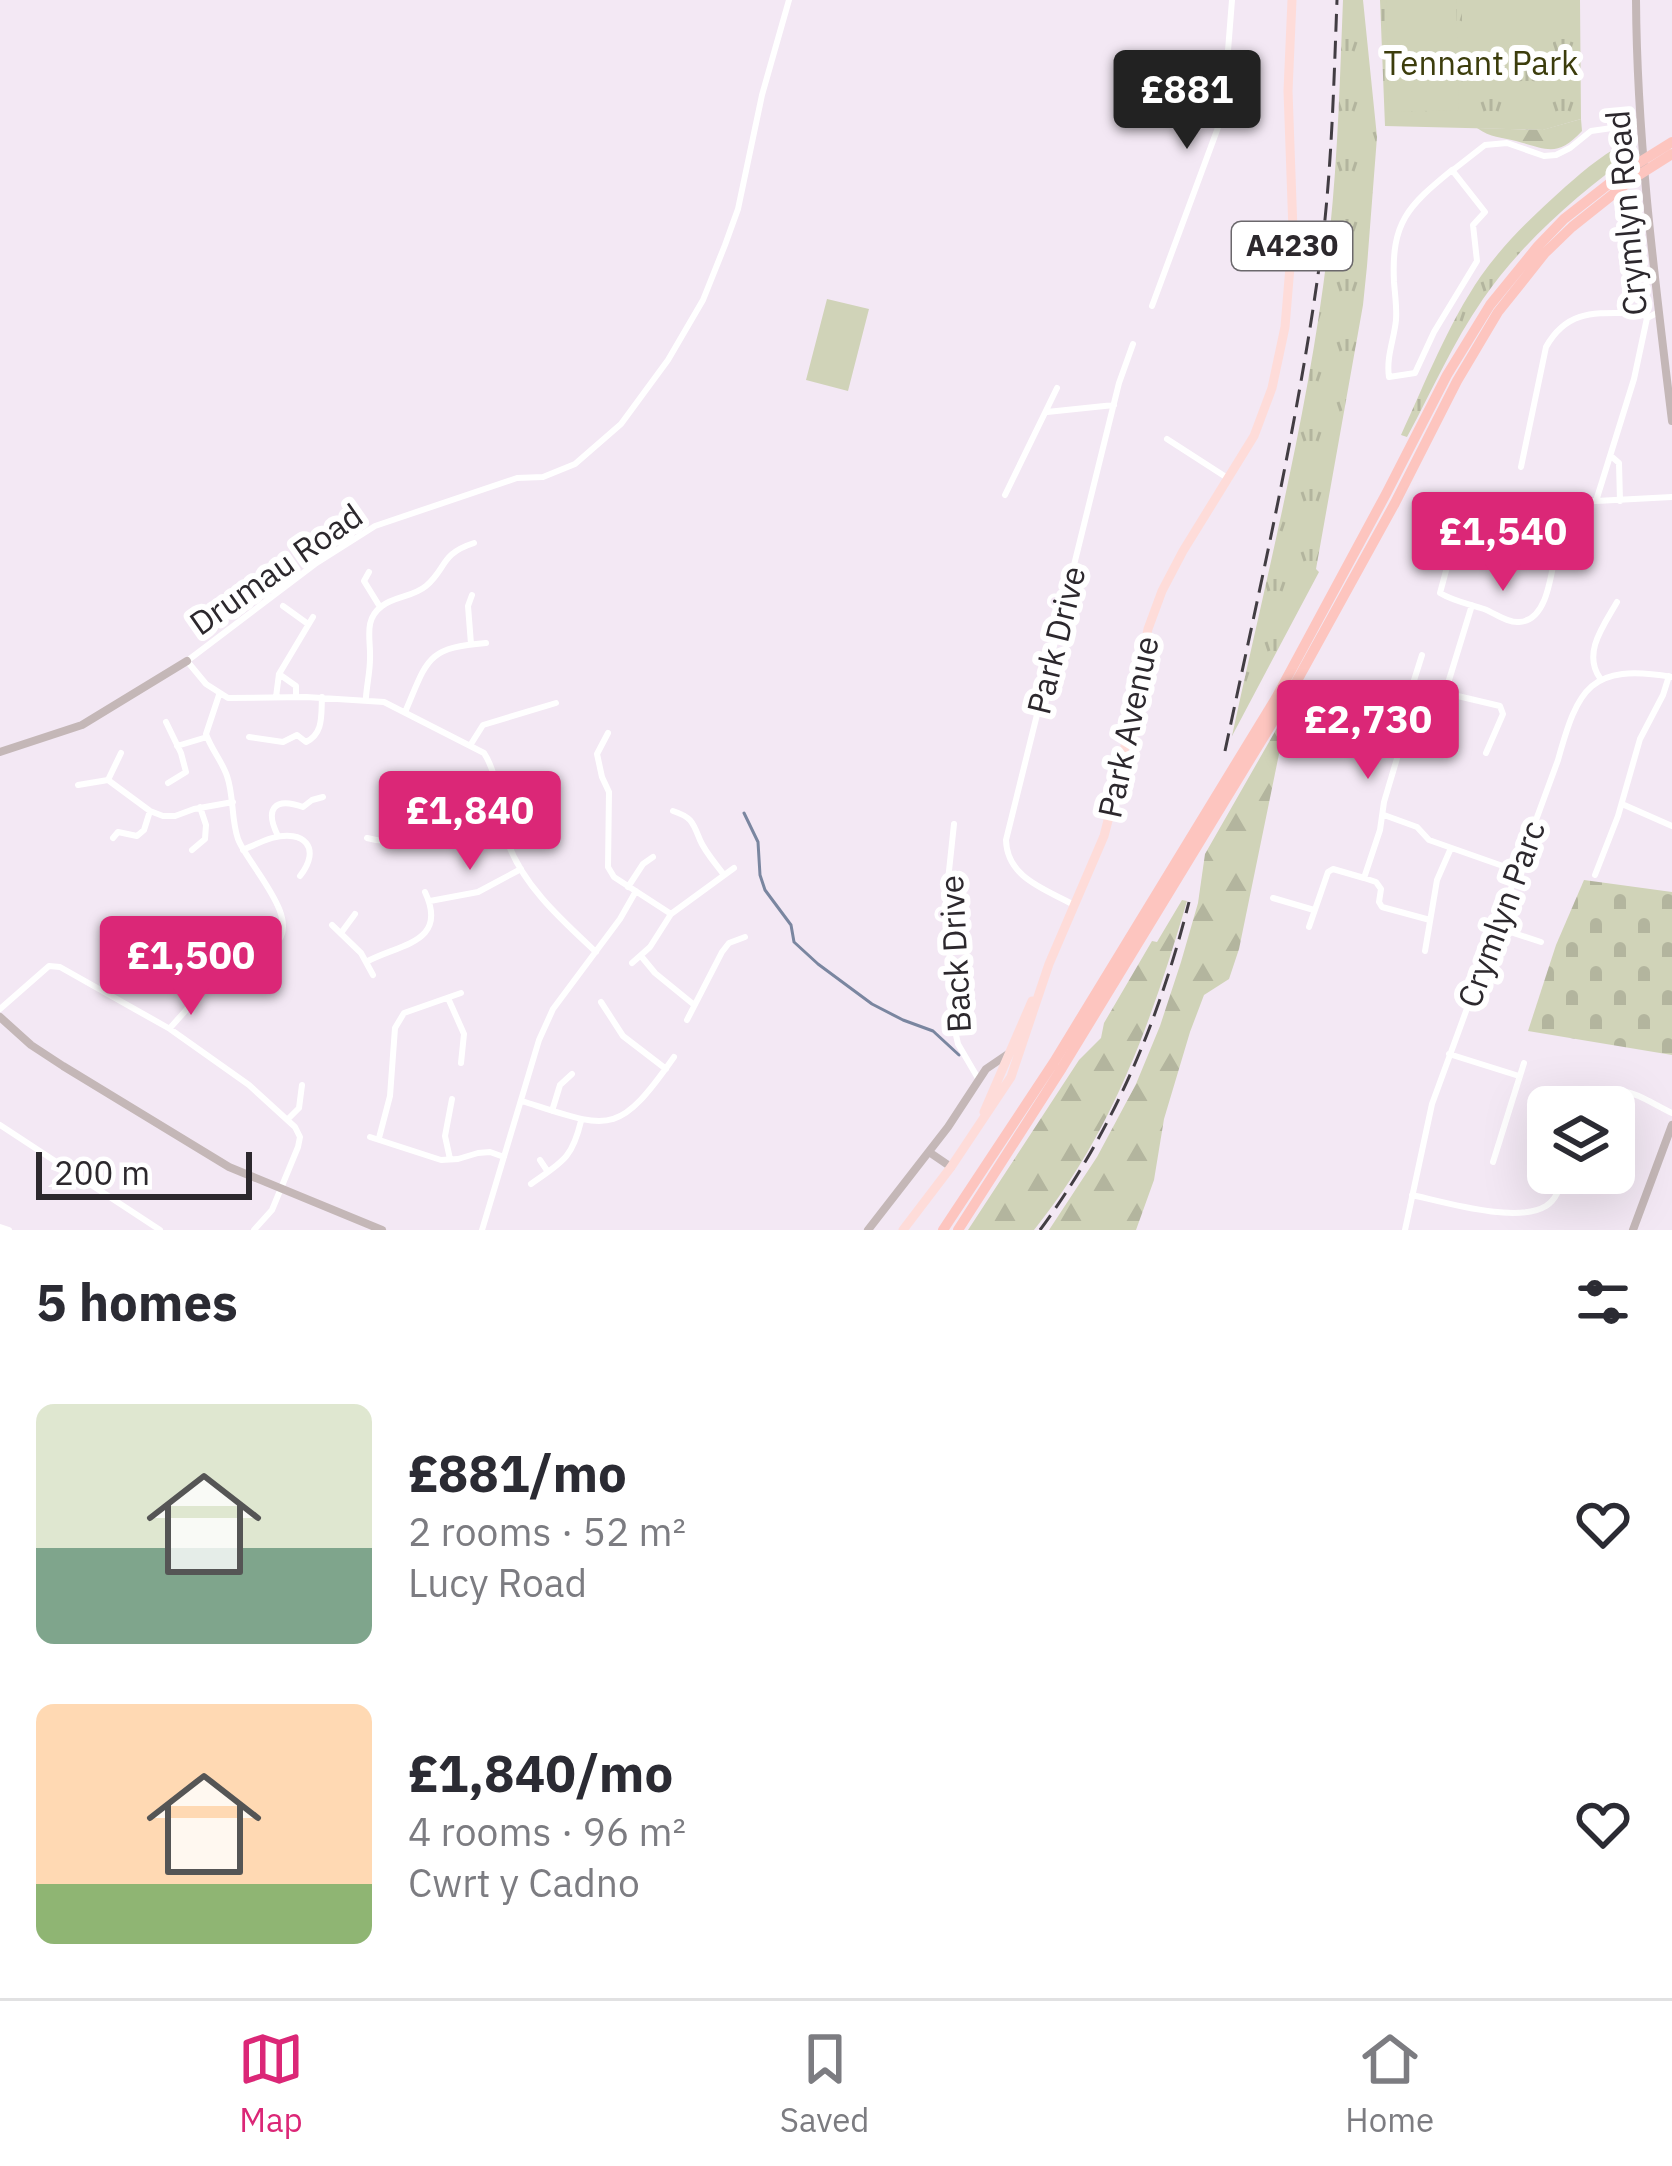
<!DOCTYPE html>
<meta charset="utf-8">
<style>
body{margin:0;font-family:"IBM Plex Sans",sans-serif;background:#f2f2f3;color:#2b2b33;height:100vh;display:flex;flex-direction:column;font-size:45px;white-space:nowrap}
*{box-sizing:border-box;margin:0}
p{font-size:39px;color:#7c7c81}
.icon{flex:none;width:66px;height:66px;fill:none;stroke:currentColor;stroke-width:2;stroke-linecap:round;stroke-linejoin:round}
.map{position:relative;height:1230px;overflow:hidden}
.details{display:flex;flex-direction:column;background:#fff;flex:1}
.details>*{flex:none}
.controls{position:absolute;left:1527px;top:1086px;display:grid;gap:24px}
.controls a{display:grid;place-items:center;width:108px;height:108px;border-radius:18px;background:#fff;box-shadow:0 12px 48px #0002;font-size:60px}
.scale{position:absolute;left:36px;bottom:30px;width:216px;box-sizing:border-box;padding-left:12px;border:6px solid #2c282d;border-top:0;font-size:33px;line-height:42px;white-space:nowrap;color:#2c282d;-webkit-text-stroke:9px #fff;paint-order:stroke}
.price{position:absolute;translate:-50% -102px;padding:0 27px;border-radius:12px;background:#db2777;color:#fff;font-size:39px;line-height:78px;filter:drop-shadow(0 3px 6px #0008)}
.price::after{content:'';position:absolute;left:50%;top:72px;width:36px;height:27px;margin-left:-18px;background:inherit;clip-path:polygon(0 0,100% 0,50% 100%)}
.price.active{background:#222;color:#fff}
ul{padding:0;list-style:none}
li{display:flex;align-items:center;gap:36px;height:300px;padding:0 36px}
li span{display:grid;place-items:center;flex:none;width:336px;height:240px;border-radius:18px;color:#555}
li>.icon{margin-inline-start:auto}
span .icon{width:144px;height:144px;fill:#fffc;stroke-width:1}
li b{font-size:51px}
h2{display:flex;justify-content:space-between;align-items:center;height:144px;padding:0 36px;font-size:51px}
.tab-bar{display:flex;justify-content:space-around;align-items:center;height:168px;border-top:3px solid #e1e1e2;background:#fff;font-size:33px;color:#7c7c81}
.tab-bar a{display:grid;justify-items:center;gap:6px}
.tab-bar .active{color:#db2777}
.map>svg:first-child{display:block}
.grass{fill:url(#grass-tufts)}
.forest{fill:url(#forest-firs)}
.cemetery{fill:url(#cemetery-stones)}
.pitch{fill:#d0d3b8}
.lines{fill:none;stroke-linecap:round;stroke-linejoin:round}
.stream{stroke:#7a86a0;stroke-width:3}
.street{stroke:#fff;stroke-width:6}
.secondary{stroke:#c4b7b7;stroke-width:8}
.primary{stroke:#fedcd9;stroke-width:9}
.highway{stroke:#fdc5bf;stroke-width:10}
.rail{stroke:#423d43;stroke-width:3;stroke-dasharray:18 9;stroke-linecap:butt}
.labels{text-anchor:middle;stroke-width:12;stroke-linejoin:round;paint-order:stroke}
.shield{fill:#fff;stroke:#6b686c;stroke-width:3}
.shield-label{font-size:30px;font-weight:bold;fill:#2c282d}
.park-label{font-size:33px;fill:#3c3d0c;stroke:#fff}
.street-label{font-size:33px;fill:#2c282d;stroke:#fff}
</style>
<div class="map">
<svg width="1672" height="1230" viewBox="0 0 1672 1230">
<defs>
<pattern id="grass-tufts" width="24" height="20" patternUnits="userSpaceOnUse" patternTransform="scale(3)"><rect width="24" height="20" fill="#d0d3b8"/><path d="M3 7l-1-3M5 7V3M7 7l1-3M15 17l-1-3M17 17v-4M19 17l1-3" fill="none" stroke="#b3b59e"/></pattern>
<pattern id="forest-firs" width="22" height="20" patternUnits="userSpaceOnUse" patternTransform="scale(3)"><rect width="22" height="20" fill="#d0d3b8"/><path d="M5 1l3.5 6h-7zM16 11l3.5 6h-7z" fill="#b3b59e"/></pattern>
<pattern id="cemetery-stones" width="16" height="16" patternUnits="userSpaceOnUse" patternTransform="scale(3)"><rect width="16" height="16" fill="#d0d3b8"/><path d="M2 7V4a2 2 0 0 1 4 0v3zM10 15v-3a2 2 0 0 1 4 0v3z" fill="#b3b59e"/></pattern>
</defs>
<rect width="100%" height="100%" fill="#f3e8f4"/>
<path class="grass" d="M1343,0H1363L1377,137L1367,266L1363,305L1316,569L1319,572L1232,736C1268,569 1312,400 1330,230C1338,154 1340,76 1343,0Z
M1380,0H1580L1581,119L1543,130L1385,126Z
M1634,140L1636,152C1578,194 1524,240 1483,299C1453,342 1432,391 1407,437L1401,435C1426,381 1448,324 1481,276C1505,242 1535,214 1565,187C1586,169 1608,149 1634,140Z"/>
<path class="forest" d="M1581,119L1582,131C1557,158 1547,149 1516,141C1501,137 1491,138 1477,128L1542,130Z
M1293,700L1305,707L1279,754L1239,949L1229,979L1204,995L1190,1032L1164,1119L1154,1180L1136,1230H1049L1097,1157L1136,1084L1160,1026L1181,962L1198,903L1205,854Z
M1182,900L1187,901C1152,1020 1113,1132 1034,1230H968L1079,1060L1101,1038L1104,1023L1152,941L1157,942Z"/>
<path class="cemetery" d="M1584,880L1672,892V1055L1528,1031L1556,945Z"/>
<path class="pitch" d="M1386,0H1456L1459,110L1389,112Z
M1462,0H1553V67H1462Z
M827,299L869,309L848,391L806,380Z"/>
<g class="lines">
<path class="stream" d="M744,813L758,842L760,875L765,890L791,925L794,942L818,964L872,1004L903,1020L933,1031L959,1055"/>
<path class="street" d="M1452,170L1485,212L1473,225L1477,261L1434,332L1415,373L1389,377C1386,357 1394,340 1396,320C1397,308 1395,295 1394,282C1391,222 1408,206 1452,170Z
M1453,170L1485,145L1507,143L1544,156L1556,155L1570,148L1591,131L1640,124
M1152,306L1223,114L1232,0
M1657,313L1647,318L1634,379L1596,501L1672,497
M1047,412L1114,405
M1167,439L1229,479
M1611,456L1619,463L1620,501
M1521,467L1546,347C1569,306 1601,314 1642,313L1647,318
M1005,495L1057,388
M1557,553L1500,538L1465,524L1458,526L1440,593C1453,601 1469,604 1484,609C1495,613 1507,623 1519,622C1560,620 1549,529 1570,507C1577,500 1587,501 1596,501
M369,572L364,581L380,607
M283,606L308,624
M471,644L468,606L472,595
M1422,655L1398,731V755L1384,802L1380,830L1364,878L1376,882L1381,889L1379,902L1382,907L1430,920
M279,674L296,686V697
M1600,678C1582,653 1604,625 1617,602
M1415,682L1445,693L1500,706L1503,714L1486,753
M1445,693L1472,605
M276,697L279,674L313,617
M366,697C367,684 370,671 370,659C371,639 363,620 382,606C395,596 413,597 426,586C447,568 440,554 474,543
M406,710C428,658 427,648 486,643
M166,722L181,753L186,772L168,783
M608,733L597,754L602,777L609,792L608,867L614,877L671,914
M249,737L283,742L297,735L306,742C324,733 321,715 322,697
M471,744L483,725L556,703
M177,746L207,737
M108,780L150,811L163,816H175L194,809L233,802
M78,785L108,780L121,753
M421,800L449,791L540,786
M1622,804L1672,826
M673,811C692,817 693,823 700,840C705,852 716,864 724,875
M1384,815L1417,827L1429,840L1517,871
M954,824L946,899L954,1026L958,1044L979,1080
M278,836C264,808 275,797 303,807L312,800L323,797
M113,838L118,832L137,836L144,830L150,811
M367,838C385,843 402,842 416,828L421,800C411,787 398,784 386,796
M192,850L205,839L206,825L200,807
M243,850C252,846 262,841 272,838C304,829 322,848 300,876
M1595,875L1618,816L1640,739L1663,695L1669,676
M628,887L643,864L653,857
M1273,898L1314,910
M430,901L478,892L521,869
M1074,905C1045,889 1007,878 1006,840L1119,383L1133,344
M332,925L361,953L373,975
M1309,927L1328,872L1333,869L1364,878
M1495,927L1541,942
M341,933L355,914
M1425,951L1437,880L1451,848
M596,952C563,921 524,887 508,843C497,815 501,779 484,753L384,702L306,697L228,698L206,684L187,661L315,564L375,526L517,478L543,477L575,464L621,424L668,360L703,300L725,245L738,209L762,95L789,0
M641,956L655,973L693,1004
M366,962C399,944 449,943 425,892
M632,963L650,947L671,914L734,868
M448,998L464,1034L461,1063
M601,1002L623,1036L666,1069
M0,1009L49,966L60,967L170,1029L249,1085L295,1127L300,1137L298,1147L272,1210L254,1230
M687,1020L722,952L729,943L745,937
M170,1028L196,999L211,957C230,951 258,957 274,945C305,921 247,864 238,839C231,819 234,796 227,776C222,761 211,749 206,734L219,695
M1449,1054L1519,1076
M522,1101C610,1129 617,1138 674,1057
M1586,1107C1619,1076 1640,1098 1672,1113
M552,1111L560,1085L572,1074
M288,1119L299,1108L302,1085
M0,1125L160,1230
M370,1137L441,1160L458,1159L478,1153L490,1152L504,1157
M379,1138L390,1096L395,1028L404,1013L461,993
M450,1159L445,1136L452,1099
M540,1160L548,1172
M1493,1162L1524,1063
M531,1184C562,1162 572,1159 581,1121
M1412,1195C1444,1202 1517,1224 1546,1206C1558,1198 1560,1186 1564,1173
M0,1227L9,1230
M482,1230L539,1040L553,1009L620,919L636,891
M1405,1230L1432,1104L1558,760C1578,688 1590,663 1672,677"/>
<path class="secondary" d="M1636,0C1637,142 1655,281 1672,421
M0,752L82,725L187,661
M0,1017L31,1045L63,1066L229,1167L382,1230
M929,1152L951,1167
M868,1230L948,1127L986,1069L1008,1054
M1633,1230L1672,1125"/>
<path class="primary" d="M984,1112L1032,1001
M903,1230L951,1167L1011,1077L1049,964L1104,836L1118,782L1148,629L1162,591L1183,551L1254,436L1272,388L1285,327L1293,231L1288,91L1292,0"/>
<path class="highway" d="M943,1230L1054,1062L1276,698L1386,494L1447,375L1490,305L1538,246L1564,219L1624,172L1672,142
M958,1230L1062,1068L1288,697L1395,503L1457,381L1498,312L1545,253L1572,227L1631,180L1672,154"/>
<path class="rail" d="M1225,751C1261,581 1301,411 1323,238C1332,159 1334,79 1337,0
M1040,1230C1113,1131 1159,1021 1189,902"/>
</g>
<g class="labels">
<rect class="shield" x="1232" y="222" width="120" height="48" rx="9"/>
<g class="shield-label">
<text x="1292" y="256">A4230</text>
</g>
<g class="park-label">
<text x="1481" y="75">Tennant Park</text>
</g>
<g class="street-label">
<text transform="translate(1626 213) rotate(-95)" y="12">Crymlyn Road</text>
<text transform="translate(276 569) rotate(-35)" y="12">Drumau Road</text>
<text transform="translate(1056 640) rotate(-76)" y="12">Park Drive</text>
<text transform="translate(1128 727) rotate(-78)" y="12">Park Avenue</text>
<text transform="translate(1501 914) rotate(-70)" y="12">Crymlyn Parc</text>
<text transform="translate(955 954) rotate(-93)" y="12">Back Drive</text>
</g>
</g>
</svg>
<div class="controls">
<a><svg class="icon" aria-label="layers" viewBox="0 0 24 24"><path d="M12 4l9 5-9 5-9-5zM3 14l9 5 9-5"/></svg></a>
</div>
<div class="scale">200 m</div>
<b class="price active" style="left:1187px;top:152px">£881</b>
<b class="price" style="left:1503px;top:594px">£1,540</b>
<b class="price" style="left:1368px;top:782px">£2,730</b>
<b class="price" style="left:470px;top:873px">£1,840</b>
<b class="price" style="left:191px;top:1018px">£1,500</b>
</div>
<section class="details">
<h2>5 homes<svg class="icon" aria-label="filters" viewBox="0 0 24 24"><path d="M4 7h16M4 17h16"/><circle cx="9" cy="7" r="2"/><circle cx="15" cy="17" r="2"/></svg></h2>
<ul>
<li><span style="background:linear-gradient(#dfe7d0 60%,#7fa58c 0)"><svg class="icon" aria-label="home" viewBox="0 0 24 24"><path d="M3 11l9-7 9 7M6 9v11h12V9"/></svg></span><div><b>£881/mo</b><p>2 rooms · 52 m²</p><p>Lucy Road</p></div><svg class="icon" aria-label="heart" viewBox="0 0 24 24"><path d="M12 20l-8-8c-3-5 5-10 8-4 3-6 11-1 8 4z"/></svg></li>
<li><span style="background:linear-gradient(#ffd9b3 75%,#8fb573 0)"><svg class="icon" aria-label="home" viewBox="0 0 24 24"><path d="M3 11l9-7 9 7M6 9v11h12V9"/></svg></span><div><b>£1,840/mo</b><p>4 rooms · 96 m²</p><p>Cwrt y Cadno</p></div><svg class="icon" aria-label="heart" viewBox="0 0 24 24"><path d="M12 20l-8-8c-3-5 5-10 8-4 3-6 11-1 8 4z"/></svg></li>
</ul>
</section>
<nav class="tab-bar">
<a class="active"><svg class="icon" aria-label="map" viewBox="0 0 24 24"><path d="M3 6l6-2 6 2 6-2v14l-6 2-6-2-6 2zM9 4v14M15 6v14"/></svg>Map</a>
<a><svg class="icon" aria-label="saved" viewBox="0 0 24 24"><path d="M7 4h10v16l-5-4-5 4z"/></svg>Saved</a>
<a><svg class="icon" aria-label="home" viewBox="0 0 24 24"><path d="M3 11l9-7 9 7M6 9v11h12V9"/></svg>Home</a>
</nav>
